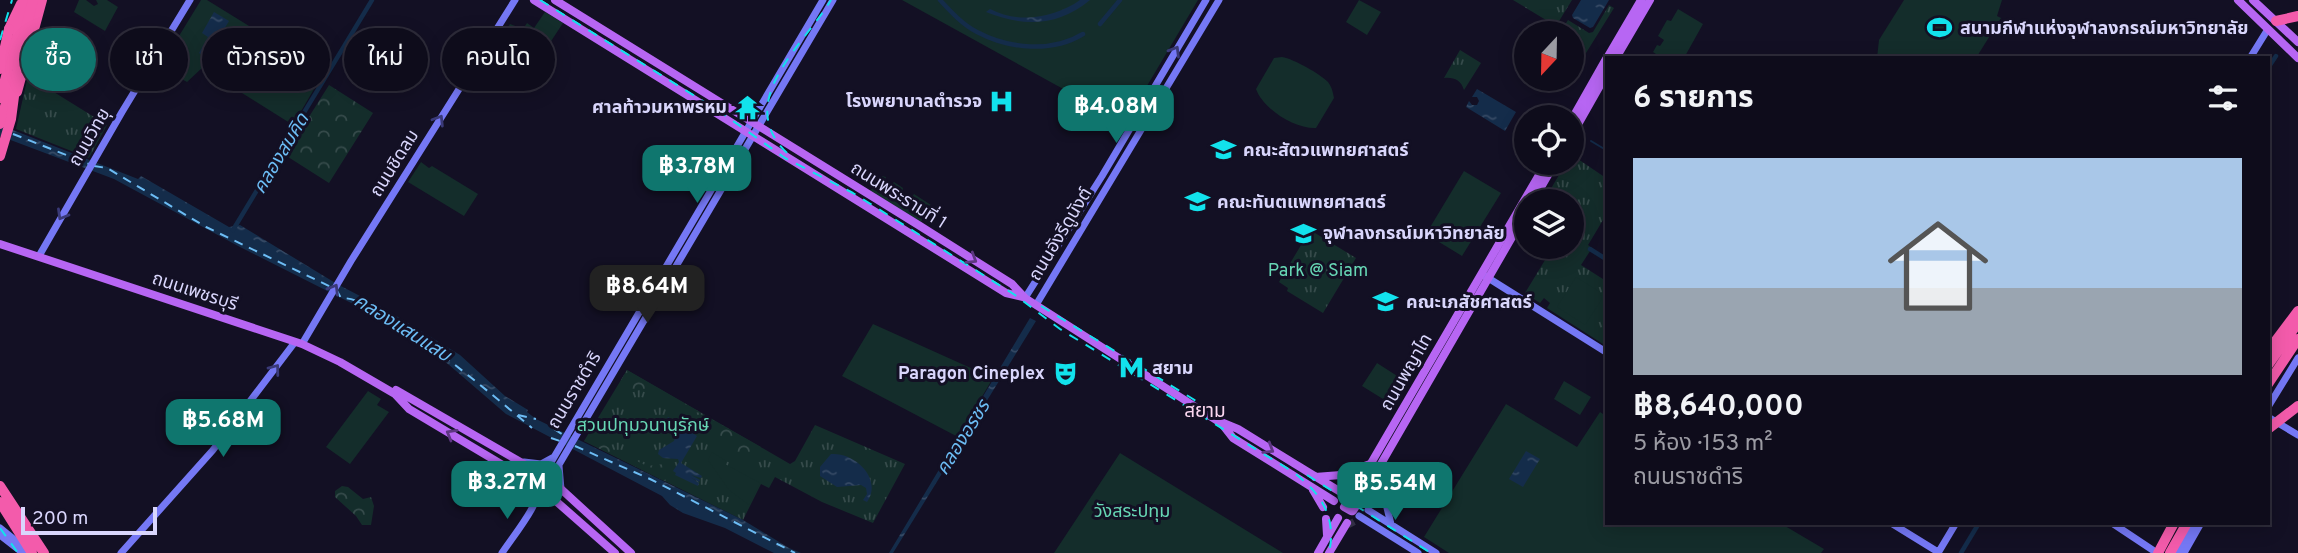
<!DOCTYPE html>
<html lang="th">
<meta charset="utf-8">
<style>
body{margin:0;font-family:Overpass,"Noto Sans Thai",sans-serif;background:#1c1a28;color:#f1f3f6;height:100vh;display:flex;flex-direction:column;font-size:26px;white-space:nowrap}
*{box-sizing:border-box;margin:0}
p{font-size:23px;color:#9b9ba3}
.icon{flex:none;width:38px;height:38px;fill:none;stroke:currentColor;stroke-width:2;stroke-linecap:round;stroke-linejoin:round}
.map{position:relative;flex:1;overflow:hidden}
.sheet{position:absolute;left:1605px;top:56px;width:665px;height:469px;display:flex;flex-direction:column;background:#0e0c1b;border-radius:0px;box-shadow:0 4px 18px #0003,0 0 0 2px #2e2c3a}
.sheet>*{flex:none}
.guide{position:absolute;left:21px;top:28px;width:665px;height:63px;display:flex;gap:14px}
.needle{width:46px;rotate:202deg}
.controls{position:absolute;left:1514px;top:21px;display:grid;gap:14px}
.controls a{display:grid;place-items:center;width:70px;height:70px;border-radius:50%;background:#0e0c1b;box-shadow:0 4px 18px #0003,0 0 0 2px #2e2c3a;font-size:35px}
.scale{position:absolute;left:21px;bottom:18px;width:136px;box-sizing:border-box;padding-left:7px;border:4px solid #d9d6fc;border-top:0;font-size:19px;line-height:24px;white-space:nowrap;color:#d9d6fc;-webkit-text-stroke:5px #131024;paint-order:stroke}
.price{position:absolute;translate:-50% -60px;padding:0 16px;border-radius:14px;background:#0f766e;color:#fff;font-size:23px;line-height:46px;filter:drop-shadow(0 2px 4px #0008)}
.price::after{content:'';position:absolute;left:50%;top:42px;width:21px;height:16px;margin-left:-10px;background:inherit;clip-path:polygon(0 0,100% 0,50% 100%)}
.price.current{background:#222;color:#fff}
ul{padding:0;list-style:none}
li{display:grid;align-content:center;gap:14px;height:371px;padding:0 28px}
li span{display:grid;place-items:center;height:217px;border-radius:0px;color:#555}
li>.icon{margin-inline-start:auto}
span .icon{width:126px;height:126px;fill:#fffc;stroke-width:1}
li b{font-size:30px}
h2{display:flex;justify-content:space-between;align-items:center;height:84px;padding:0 28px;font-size:30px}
.pill{padding:0 24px;border-radius:32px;background:#0e0c1b;box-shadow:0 4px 18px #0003,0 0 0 2px #2e2c3a;font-size:24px;line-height:63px}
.pill.current{background:#0f766e;color:#fff}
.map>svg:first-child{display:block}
.grass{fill:url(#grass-tufts)}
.forest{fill:url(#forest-crowns)}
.garden{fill:#142d2b}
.water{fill:url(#water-ripples)}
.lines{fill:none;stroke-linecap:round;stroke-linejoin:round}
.stream{stroke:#142c4a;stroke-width:2}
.canal{stroke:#142c4a;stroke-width:4.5}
.ferry{stroke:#6cbcf4;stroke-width:2;stroke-dasharray:9 7;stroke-linecap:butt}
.secondary-tunnel{stroke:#312e44;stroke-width:7;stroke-dasharray:7 3.5;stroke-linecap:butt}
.secondary{stroke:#7578f5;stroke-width:7}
.primary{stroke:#b766f3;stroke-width:8}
.highway{stroke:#f35bab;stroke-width:10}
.rail{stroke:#12e2ec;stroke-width:2;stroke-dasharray:10 9;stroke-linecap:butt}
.highway-bridge{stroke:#f35bab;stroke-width:10}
.oneway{stroke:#3a3a78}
.oneway2{stroke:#5d3781}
.labels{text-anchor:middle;stroke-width:6;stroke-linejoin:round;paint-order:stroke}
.poi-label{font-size:18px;font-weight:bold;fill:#d9d6fc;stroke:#131024;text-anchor:start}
.street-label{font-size:18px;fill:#d9d6fc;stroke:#131024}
.park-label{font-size:18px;fill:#67d7b5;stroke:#131024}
.water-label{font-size:19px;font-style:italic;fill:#6cbcf4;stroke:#131024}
.neighbourhood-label{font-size:19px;fill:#fcd8f1;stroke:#131024}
</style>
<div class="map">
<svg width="2298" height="553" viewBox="0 0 2298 553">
<defs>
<pattern id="grass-tufts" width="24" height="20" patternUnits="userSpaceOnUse" patternTransform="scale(1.75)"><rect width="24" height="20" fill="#142d2b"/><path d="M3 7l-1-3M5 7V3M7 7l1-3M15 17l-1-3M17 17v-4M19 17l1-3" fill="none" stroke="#364b4b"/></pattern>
<pattern id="forest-crowns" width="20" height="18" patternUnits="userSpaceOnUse" patternTransform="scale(1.75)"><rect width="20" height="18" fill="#142d2b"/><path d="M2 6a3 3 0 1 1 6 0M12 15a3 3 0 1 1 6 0" fill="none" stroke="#364b4b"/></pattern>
<pattern id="water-ripples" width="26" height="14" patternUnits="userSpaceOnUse" patternTransform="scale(1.75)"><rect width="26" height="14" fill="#142c4a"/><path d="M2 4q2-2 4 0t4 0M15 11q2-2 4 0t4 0" fill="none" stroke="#364a65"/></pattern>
</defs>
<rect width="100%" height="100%" fill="#131024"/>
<path class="grass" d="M1513,0H1572L1556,26Z
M1609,5L1614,8L1586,53L1575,57L1572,55V33H1560L1568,20L1589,33L1593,32Z
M1460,50L1481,63L1464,90C1461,80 1454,77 1444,78Z
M28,76L107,125L89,158L16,129Z
M1572,155L1606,178V215L1588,245L1592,248L1581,265L1606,281V339L1603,344L1547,308L1550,303L1544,298L1540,303L1525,293L1553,247H1572V216L1576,208L1572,205V201H1565L1549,192L1566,163H1572Z
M1310,230L1356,258L1323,313L1287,291L1288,288L1279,282Z
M627,370L790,464L795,461L815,425L905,464L873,523L822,502L775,477L769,488L761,484L743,520L584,441Z"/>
<path class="forest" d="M329,85L373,113L329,183L285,155Z
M627,370L700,412L689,414L643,389L624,394L620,382Z
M708,417L761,447L753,460L748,458L744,466L732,459L733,452L729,449L732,443L703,425Z
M590,436L597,438L608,447L647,466L673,463L664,481L584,441Z
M342,486L348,487L363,499L371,497L374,506L371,525H362L356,516L335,497V491Z"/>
<path class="garden" d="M79,0H86L94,6L98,4L96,0H107L118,7L105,31L74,12Z
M201,0H207L324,72L293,125L202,68L187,82L160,67Z
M902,0H1198L1125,123Z
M1359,0L1381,12L1367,35L1346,22Z
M1904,0H2002L1997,16L2001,18L1976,58H1877L1879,40Z
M1678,9L1703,24L1684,58H1662L1653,52L1657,45L1660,46L1664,40L1658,36L1667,20L1671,21Z
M545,12L563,23L542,55L517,39L508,52L504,49L503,42L499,40L510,24L523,29L527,23L534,28Z
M1282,57C1294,59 1320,74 1328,82C1332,87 1333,93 1334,98L1316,128C1295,129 1263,109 1256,89L1274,58Z
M421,162L429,168L432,166L478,194L464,216L408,182Z
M1464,171L1501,193L1462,256L1426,234Z
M882,176L886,177L885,182L891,185L894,182L903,188L902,193L911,198L914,194L931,205L921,222L870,191Z
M1576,277L1600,292L1602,299L1585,325L1557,307Z
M873,324L993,378L958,437L842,376Z
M1377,363L1405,381L1391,404L1362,386Z
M1564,381L1591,397L1580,415L1554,399Z
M368,391L381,399L377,405L389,412L350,464L326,447Z
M1506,404L1577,447L1600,412L1606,416V523H1780L1824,549L1821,553H1449L1424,537Z
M712,452L726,461L725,464L760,483L749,505L729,490L708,460Z
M1120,453L1283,553H1054Z"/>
<path class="water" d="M1080,0H1090C1057,27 1024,27 986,12L990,9C1018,24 1055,18 1080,0Z
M1581,0H1609L1593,27L1590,28L1573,18L1572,15Z
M214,12L229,21L210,52L204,56L199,53L208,37L202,33Z
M1477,89L1516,112L1505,131L1466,107L1469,101L1472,105H1477L1479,101L1477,97H1472Z
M0,125L138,179L141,176L229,227L240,225L337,284L385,309L460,355L505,396L528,410L527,412L536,419L743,520L789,548L801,553H774L725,528L683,513L670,505L662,496L506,414L448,364L373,314L240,247L114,179L0,136Z
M1030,318L1036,321L893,553H889Z
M668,417L697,436L681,463L702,476L701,478L691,475L700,480L699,482L690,477L699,483L698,486L675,475L676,473L673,471L679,462L678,459L663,458L658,454L659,450L674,441L676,435L665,423Z
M1526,451L1540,459L1523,487L1509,479Z
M831,454C855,452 883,479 867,502L863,500L867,494L866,488L861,485L837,487L820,476V467Z"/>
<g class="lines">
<path class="stream" d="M1591,141L1606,150"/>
<path class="canal" d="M940,0C951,12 963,25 977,32C1009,49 1052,53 1083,34
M1100,24L1120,0
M2268,68L2276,56
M233,230L372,0
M1590,249L1606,259
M1961,553L1979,523"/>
<path class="ferry" d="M13,134L89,164
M94,166L107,168L206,227L331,287
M336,289L341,298C358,298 370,308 385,317C438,348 484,388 532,428
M518,415L536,419
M554,429L565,436
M551,438L560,441
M575,446L650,479L795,553"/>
<path class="secondary-tunnel" d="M1348,525L1357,520"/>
<path class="secondary" d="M2250,58L2268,29
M39,256L122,112L190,0
M1485,276L1606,352
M1025,298L1102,176L1206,0
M1036,305L1219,0
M302,344L351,261L515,0
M2268,407L2298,358
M2268,417L2298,435
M524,462L541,464L552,458
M559,466L561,489
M1378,469L1383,496
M527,478L534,503
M541,488L547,485L833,0
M534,503L543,500L555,499
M1387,508L1391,524
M1368,510L1436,553
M1359,516L1418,553
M1891,523L1938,552
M2112,523L2157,553
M0,528L27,550
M0,535L23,553
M121,553L213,450L295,342
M502,553C513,536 543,501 540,481L823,0
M1938,553L1956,523
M2177,553L2194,523
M2184,553L2201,523"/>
<path class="primary" d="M534,0L1006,293L1023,297
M555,0L920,226L1012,284L1025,298L1216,420L1238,429L1339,491
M2238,0L2298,58
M2253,0L2298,42
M1607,58L1641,0
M1616,58L1650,0
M1572,119L1606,59
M1572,135L1606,75
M1533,201L1555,163
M0,244L302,344L340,362L395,394L409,409L541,488L615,553
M396,390L543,475L561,489L631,553
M1222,424L1233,438L1334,501
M1345,473L1370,464
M1315,477L1341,475
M1356,489L1546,163
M1313,490L1323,507
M1363,495L1526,213
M1348,497L1358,503L1353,511
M1344,507L1351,511
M1326,519L1327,535
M1318,553L1338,518
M1329,553L1347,523"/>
<path class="highway" d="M2276,21L2298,16
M9,29L21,4
M17,92L42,0
M0,98L27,0
M0,124L14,75
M2268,351L2298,311
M2268,365L2298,323
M2268,384L2298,339
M0,486L44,553
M0,502L32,553
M2158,553L2174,523
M2170,553L2187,523"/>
<path class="rail" d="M540,0L719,111L785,158L853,193L1015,295L1060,329L1293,472C1321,493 1337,517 1329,553
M0,40L12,0
M787,153C733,101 804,45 831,0
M1041,306L1193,399L1216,416
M1307,475L1431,553
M0,528L18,553"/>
<path class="highway-bridge" d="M0,69L9,29
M0,156L11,119L20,51L33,0
M2268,429L2298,406"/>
</g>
<defs><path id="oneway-chevron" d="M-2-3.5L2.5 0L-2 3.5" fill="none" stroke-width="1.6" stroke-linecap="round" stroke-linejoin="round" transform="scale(1.75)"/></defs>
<g class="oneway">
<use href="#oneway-chevron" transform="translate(1175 51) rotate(-59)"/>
<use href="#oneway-chevron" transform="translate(439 120) rotate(-58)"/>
<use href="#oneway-chevron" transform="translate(62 215) rotate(120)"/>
<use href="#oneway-chevron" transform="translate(334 289) rotate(-59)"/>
<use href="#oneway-chevron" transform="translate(275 369) rotate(-53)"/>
</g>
<g class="oneway2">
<use href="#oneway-chevron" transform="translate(972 259) rotate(32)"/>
<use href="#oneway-chevron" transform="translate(451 434) rotate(-150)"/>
<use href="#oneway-chevron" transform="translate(1269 449) rotate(32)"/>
</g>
<defs>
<symbol id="stadium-bare" viewBox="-9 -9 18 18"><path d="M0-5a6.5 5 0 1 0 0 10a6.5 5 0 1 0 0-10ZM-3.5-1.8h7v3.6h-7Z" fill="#12e2ec" stroke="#131024" stroke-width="2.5" paint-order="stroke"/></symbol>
<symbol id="hospital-bare" viewBox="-9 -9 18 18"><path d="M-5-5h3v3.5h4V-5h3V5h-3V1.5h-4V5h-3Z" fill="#12e2ec" stroke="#131024" stroke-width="2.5" paint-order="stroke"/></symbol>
<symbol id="temple-bare" viewBox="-9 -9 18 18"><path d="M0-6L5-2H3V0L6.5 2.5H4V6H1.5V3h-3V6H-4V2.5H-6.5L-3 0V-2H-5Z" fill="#12e2ec" stroke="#131024" stroke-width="2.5" paint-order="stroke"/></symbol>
<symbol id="university-bare" viewBox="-9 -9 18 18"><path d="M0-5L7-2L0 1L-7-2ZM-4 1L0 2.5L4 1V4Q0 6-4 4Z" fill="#12e2ec" stroke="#131024" stroke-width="2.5" paint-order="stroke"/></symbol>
<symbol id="metro-bare" viewBox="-9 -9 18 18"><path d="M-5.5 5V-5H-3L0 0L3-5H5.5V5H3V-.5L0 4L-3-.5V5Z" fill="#12e2ec" stroke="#131024" stroke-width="2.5" paint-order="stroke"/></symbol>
<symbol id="theatre-bare" viewBox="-9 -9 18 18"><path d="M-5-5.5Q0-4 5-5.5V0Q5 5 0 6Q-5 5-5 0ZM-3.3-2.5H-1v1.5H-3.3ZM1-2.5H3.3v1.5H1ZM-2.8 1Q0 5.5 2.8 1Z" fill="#12e2ec" stroke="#131024" stroke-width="2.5" paint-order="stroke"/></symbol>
</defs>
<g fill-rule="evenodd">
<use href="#stadium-bare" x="1922" y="10" width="35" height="35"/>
<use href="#hospital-bare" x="984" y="84" width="35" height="35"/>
<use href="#temple-bare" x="730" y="90" width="35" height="35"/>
<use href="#university-bare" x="1206" y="132" width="35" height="35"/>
<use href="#university-bare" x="1180" y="184" width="35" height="35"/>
<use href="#university-bare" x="1286" y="216" width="35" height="35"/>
<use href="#university-bare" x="1368" y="284" width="35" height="35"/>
<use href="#metro-bare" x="1114" y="350" width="35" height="35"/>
<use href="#theatre-bare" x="1048" y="356" width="35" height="35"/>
</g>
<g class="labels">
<g class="poi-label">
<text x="1960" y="34">สนามกีฬาแห่งจุฬาลงกรณ์มหาวิทยาลัย</text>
<text x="982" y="107" text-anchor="end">โรงพยาบาลตำรวจ</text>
<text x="727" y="113" text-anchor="end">ศาลท้าวมหาพรหม</text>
<text x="1243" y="156">คณะสัตวแพทยศาสตร์</text>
<text x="1217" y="208">คณะทันตแพทยศาสตร์</text>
<text x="1323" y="239">จุฬาลงกรณ์มหาวิทยาลัย</text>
<text x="1406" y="308">คณะเภสัชศาสตร์</text>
<text x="1152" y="374">สยาม</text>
<text x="1045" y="379" text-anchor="end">Paragon Cineplex</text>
</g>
<g class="street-label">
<text transform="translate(89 137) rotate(-60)" y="6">ถนนวิทยุ</text>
<text transform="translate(394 163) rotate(-58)" y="6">ถนนชิดลม</text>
<text transform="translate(899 195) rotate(32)" y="6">ถนนพระรามที่ 1</text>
<text transform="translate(1060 234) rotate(-59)" y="6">ถนนอังรีดูนังต์</text>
<text transform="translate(195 291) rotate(18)" y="6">ถนนเพชรบุรี</text>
<text transform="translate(1406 372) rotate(-60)" y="6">ถนนพญาไท</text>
<text transform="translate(574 390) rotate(-59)" y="6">ถนนราชดำริ</text>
</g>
<g class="park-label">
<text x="1318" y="276">Park @ Siam</text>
<text x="643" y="431">สวนปทุมวนานุรักษ์</text>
<text x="1132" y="517">วังสระปทุม</text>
</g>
<g class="water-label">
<text transform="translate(280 153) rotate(-59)" y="7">คลองสมคิด</text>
<text transform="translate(403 327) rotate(32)" y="7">คลองแสนแสบ</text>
<text transform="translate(962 437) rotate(-58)" y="7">คลองอรชร</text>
</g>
<g class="neighbourhood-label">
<text x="1205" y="417">สยาม</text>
</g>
</g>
</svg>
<div class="controls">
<a><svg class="needle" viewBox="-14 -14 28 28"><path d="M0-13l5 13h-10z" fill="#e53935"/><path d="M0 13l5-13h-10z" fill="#9b9ba3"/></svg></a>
<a><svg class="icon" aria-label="locate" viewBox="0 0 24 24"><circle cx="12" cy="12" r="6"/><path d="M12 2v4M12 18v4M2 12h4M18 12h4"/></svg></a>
<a><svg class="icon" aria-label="layers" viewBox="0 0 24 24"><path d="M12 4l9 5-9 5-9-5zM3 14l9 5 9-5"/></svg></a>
</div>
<div class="scale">200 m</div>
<b class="price" style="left:1116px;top:145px">฿4.08M</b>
<b class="price" style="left:697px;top:205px">฿3.78M</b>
<b class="price current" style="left:647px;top:325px">฿8.64M</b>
<b class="price" style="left:223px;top:459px">฿5.68M</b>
<b class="price" style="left:507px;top:521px">฿3.27M</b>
<b class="price" style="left:1395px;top:522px">฿5.54M</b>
<div class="guide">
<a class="pill current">ซื้อ</a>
<a class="pill">เช่า</a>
<a class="pill">ตัวกรอง</a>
<a class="pill">ใหม่</a>
<a class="pill">คอนโด</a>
</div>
<section class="sheet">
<h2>6 รายการ<svg class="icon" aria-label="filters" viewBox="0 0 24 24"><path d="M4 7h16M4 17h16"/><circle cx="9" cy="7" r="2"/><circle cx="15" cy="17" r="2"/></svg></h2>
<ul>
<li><span style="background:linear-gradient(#a9c7e8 60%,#9aa5b1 0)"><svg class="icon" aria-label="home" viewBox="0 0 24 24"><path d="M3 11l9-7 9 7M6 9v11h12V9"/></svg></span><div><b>฿8,640,000</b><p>5 ห้อง · 153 m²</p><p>ถนนราชดำริ</p></div></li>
</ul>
</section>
</div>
